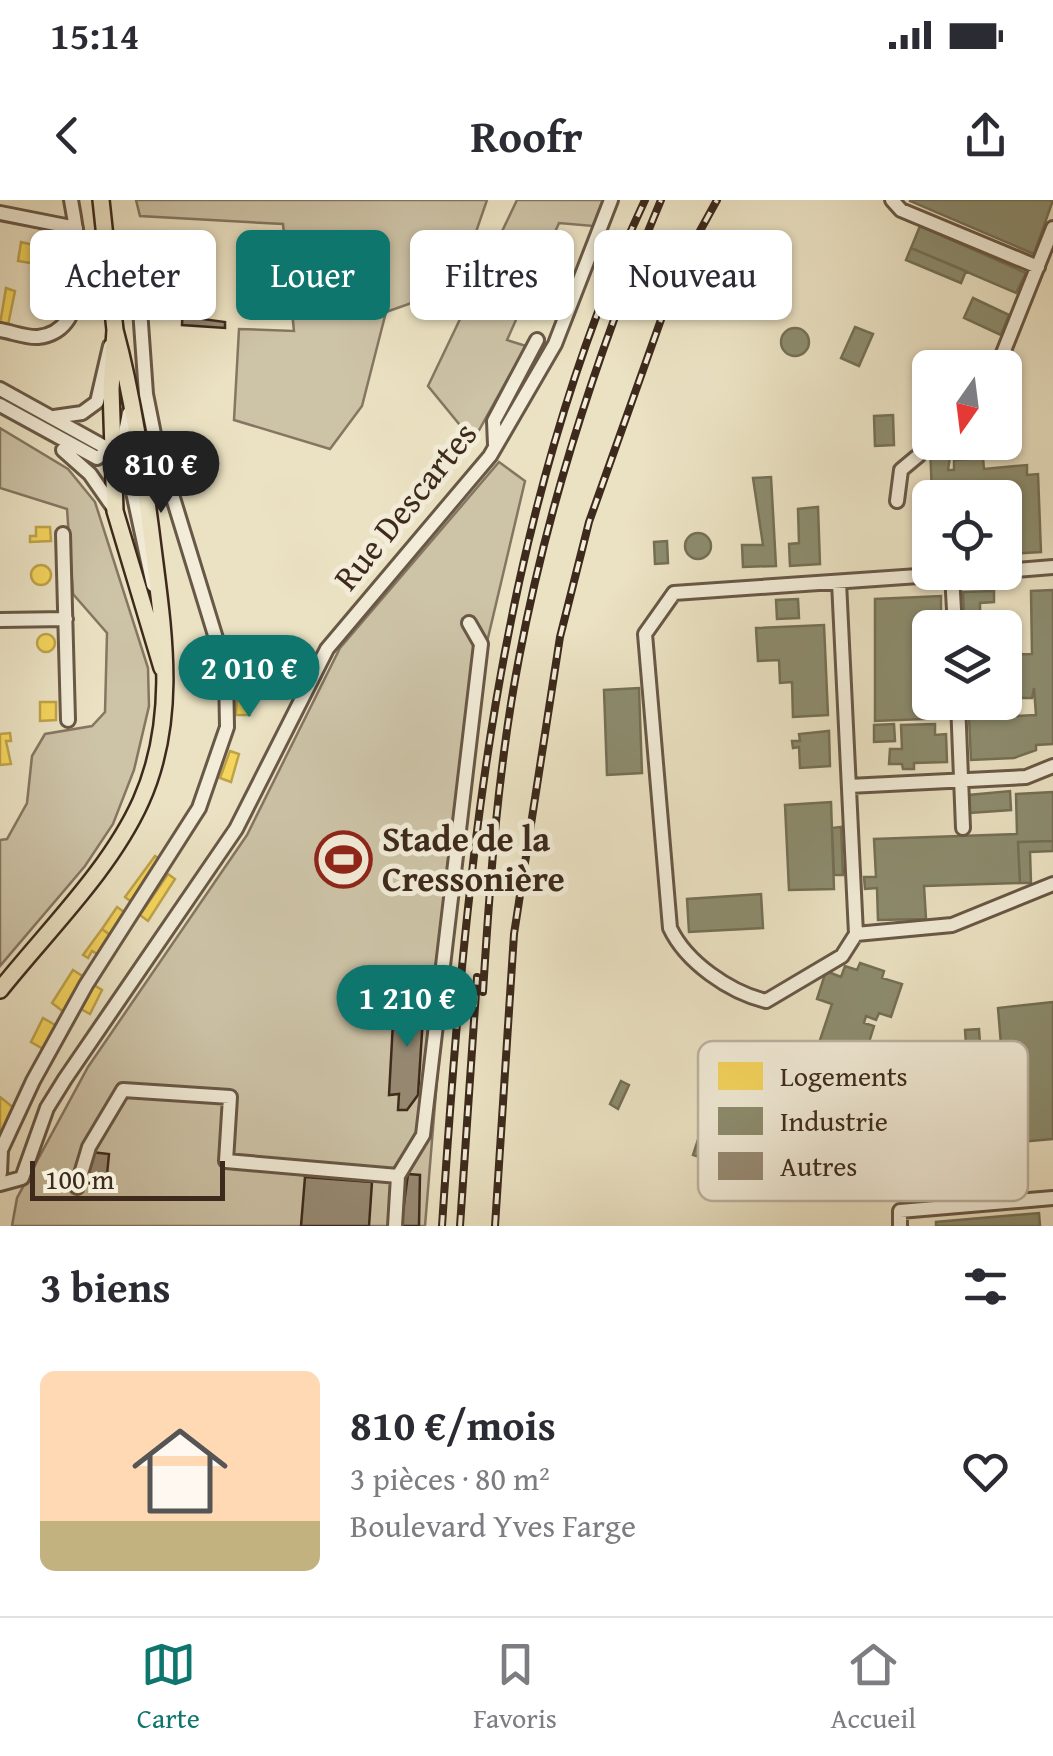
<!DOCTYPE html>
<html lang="fr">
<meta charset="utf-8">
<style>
body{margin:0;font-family:"Gentium Book Plus",serif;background:#f2f2f3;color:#2b2b33;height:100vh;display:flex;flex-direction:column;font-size:38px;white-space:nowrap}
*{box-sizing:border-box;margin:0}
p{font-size:32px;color:#7c7c81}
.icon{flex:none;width:55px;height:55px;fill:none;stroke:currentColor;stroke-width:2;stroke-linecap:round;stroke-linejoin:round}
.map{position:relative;height:1026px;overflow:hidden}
.panel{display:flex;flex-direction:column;background:#fff;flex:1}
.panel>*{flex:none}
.top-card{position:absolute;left:30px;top:30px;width:995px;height:90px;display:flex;gap:20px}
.needle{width:65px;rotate:194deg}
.controls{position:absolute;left:912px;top:150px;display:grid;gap:20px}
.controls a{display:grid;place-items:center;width:110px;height:110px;border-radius:15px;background:#fff;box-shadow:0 2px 8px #0004;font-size:50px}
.scale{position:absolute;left:30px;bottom:25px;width:195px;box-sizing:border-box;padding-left:10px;border:5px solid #3d2a1c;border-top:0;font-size:28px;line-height:35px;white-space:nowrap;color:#3d2a1c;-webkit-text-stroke:8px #f2ecd8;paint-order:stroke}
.price{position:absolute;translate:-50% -85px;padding:0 22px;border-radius:35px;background:#0f766e;color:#fff;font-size:32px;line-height:65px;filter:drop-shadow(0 2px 5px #0008)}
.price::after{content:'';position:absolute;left:50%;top:60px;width:30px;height:22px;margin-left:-15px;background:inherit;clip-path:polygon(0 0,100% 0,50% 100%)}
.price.selected{background:#222;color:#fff}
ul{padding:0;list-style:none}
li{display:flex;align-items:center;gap:30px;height:250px;padding:0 40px}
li+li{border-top:2px solid #e1e1e2}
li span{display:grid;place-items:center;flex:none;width:280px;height:200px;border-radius:15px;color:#555}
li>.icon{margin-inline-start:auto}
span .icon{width:120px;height:120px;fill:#fffc;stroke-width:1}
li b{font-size:42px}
h2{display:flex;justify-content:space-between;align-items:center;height:120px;padding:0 40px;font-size:42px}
.chip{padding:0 35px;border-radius:15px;background:#fff;box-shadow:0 2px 8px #0004;font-size:35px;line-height:90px}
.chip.selected{background:#0f766e;color:#fff}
.status{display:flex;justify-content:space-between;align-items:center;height:70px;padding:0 50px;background:#fff;direction:ltr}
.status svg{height:28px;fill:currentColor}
header{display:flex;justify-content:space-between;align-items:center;height:130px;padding:0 40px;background:#fff;font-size:45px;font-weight:600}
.dock{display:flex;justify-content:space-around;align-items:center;height:140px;border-top:2px solid #e1e1e2;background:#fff;font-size:28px;color:#7c7c81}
.dock a{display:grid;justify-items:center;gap:5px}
.dock .selected{color:#0f766e}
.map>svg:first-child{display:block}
.green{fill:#cdc3a7;stroke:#857662;stroke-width:2.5}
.homes{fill:#f6d55c;stroke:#bea249;stroke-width:2.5}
.industry{fill:#8c8c6e;stroke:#746f55;stroke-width:2.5}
.building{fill:#978a73;stroke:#3d2a1c;stroke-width:2.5}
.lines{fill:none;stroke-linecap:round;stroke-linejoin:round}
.minor-casing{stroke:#685846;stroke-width:18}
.major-casing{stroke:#3d2a1c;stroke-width:20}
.minor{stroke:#f2ecd8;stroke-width:12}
.major{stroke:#ebe2c3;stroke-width:15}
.rail-casing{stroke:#3d2a1c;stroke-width:8}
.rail{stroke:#f2ecd8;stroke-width:4;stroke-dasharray:11;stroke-linecap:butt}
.labels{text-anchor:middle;stroke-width:10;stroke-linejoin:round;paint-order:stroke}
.street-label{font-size:35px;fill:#3d2a1c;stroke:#f2ecd8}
.poi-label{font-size:35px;font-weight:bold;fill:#3d2a1c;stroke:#f2ecd8;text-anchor:start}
.key{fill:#f2ecd8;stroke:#bcb2a0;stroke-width:2.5}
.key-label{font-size:28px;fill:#3d2a1c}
</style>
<div class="status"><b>15:14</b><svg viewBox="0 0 49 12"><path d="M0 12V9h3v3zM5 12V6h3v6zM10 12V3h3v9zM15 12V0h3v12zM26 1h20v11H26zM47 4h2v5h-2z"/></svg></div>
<header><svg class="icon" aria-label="back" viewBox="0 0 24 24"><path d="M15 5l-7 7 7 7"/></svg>Roofr<svg class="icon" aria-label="share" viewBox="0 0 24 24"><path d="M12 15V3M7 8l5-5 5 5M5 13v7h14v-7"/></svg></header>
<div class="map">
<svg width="1053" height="1026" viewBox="0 0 1053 1026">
<rect width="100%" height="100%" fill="#ebe2c3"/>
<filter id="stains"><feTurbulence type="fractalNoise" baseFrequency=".002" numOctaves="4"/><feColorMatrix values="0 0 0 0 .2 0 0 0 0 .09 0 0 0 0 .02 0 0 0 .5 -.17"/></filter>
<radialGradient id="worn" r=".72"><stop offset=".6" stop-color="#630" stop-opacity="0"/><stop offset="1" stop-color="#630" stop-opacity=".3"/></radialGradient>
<path class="green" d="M136,0H487L457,87L386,112L362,206L330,249L234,220L239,129L294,131L283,24L140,16Z
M517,0H603L593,26L559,23L507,140L526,146L473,241L428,186Z
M0,228L68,269L95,302L148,468L149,506L134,570L113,624L85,666L0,766V640L7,639L27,603L32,556L45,534L92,526L105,512L107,433L73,394L67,309L0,288Z
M499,262L525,281L483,459L453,684L425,1026H12L17,998L88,867L247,635L340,448Z"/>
<path class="homes" d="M21,42L46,48L43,65L18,61Z
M6,88L15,91L8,125L0,124Z
M36,327H50L51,341L30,342V336H36Z
M31 375a10 10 0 1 1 20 0a10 10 0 1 1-20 0Z
M37 443a9 9 0 1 1 18 0a9 9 0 1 1-18 0Z
M237,493L249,494L250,515H236Z
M40,502H56V520L40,521Z
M10,533L11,541H6L11,564L0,565V534Z
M230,551L239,554L231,582L220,578Z
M155,656L162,661L134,704L125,697Z
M168,674L175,679L148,721L140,715Z
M117,707L127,714L110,735L102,729Z
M102,729L112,736L99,755L92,751L88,758L83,755Z
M73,770L84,777L65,813L52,803Z
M94,785L102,790L90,814L81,809Z
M43,818L57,826L45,850L31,842Z
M0,897L14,908L1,933H0Z"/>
<path class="industry" d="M1053,0L1034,54L910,1V0Z
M920,26L1026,73L1016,93L911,48Z
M911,48L966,71L961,83L906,60Z
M973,98L1009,115L1001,135L964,118Z
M855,127L873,134L859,166L841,158Z
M781 142a14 14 0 1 1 28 0a14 14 0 1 1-28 0Z
M893,215L894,245L875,246L874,216Z
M952,244L948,270H954V260L983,258L984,269L1027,265V275L1038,274L1041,352L1005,354V298H930V330L922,331L921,296L932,295L930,245Z
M771,277L776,366L743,367L742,345H763L753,278Z
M818,307L820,364L790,366L789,344L799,343L798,309Z
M685 346a13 13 0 1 1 26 0a13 13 0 1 1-26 0Z
M667,341L668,363L655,364L654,342Z
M1053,390V544L1036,545V550L1014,558L971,560L969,518L1036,515L1034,488L1032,498H1018V489H1005V455L1032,454L1031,391Z
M994,391V402L980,403V413H964L963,392Z
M941,396V423L930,428V502H947L949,518L875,521V399Z
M798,399L799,418L777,419L776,400Z
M824,425L828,515L793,517L792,482L780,483L779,460L758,461L756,428Z
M639,488L642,573L607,575L604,490Z
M894,524L895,541L874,542V525Z
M935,524V535L946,534L947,562L914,563V569H903L902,564H889L890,549H902L901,525Z
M829,531L830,566L800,568L799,547L793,548L792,541H800L799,534Z
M1010,591L1011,610L970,613L969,595Z
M1053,592V641L1018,642L1020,683L924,686L926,719L878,720L877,688L865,689L864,677H876L874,639L1017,634L1016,594Z
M831,602L834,689L789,690L785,605Z
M841,627L843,675H834L832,628Z
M1053,641V651L1030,652L1031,683H1020L1018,642Z
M761,694L763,728L689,732L687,699Z
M860,763L884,771L882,778L902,784L891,817L879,813L876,820L866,816L864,823L874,826L854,891L841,887L839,895L827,891L829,883L808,876L832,804L817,799L826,771L841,777L845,766L857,770Z
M1053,802V939L1009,943L998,808Z
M979,829L982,873L968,874L967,854L955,855L954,845L966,844L965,830Z
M726,854L790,875L759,976L693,955Z
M621,881L629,885L618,909L610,904Z
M1039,1013L1040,1026H936V1022Z"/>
<path class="building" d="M162,46L181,87L172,90L163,76L158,79L146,53Z
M183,102L203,103L202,119L225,122V128L182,125Z
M408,791L421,794L424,802L418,895L407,910H398L399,894L389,895L394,804L407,806Z
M91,952L109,954L106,985L88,983Z
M408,974L420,975L419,1026H401Z
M305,977L372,982L369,1026H301Z"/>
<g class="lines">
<defs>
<path id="minor" d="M892,0L901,10L1038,67
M0,13L76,28
M0,130C12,132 27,138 38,137C96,131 78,37 71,0
M997,168L1053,28
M0,189L112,251L133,292L153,385
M0,205L97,258L123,242L129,213
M54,217L82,213L97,202L110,146
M495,245L494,221L537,140
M63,250L90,274L115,310
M897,301L901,270L919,255L930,233
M63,334L68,520
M1005,371L1053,367
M976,372L674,393L645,434L670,728C686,762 729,792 766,801L842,756L856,734L952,725L1053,684
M952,374L955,428
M839,382L856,734
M0,420L66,419
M958,502L963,628
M849,586L1026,577L1053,566
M0,973L1,950L33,881L86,785L199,608L227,527L226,471L155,239L146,194L139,95L113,97
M0,984L22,978L47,908L65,879L236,629L327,449L490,256L555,144L611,0
M77,987L89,947L123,890L230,897L226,961L398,976
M395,1026L398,976L423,935L481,444L469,423
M900,1026V1011L1053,998"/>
<path id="major" d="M101,0L115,130L111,189L115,311L162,468
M0,790C47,731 110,670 141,601C180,514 162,423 151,332C142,263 133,197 115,130"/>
</defs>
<use href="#minor" class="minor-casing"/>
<use href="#major" class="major-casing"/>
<use href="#minor" class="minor"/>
<use href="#major" class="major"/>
<defs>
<path id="rail" d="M483,792C490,680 498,568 519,458C549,299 599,148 661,0
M442,1026C465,678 495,320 645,0
M460,1026L477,777
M495,1026L514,734L560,437L589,322L679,69L717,0"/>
</defs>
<use href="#rail" class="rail-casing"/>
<use href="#rail" class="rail"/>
</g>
<defs>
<symbol id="stadium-ring" viewBox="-11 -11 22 22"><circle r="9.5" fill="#f2ecd8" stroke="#8f2418" stroke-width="1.5"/><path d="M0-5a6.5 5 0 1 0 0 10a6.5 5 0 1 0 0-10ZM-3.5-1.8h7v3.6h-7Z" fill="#8f2418"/></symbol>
</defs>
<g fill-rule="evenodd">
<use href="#stadium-ring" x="312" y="628" width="63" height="63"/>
</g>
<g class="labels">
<g class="street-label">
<text transform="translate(405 306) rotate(-51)" y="12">Rue Descartes</text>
</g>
<g class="poi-label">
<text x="382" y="651">Stade de la<tspan x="382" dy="40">Cressonière</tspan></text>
</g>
</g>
<rect x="698" y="841" width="330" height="160" rx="15" class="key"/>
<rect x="718" y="862" width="45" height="28" fill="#f6d55c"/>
<rect x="718" y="907" width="45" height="28" fill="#8c8c6e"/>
<rect x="718" y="952" width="45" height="28" fill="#978a73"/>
<g class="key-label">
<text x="780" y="886">Logements</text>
<text x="780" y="931">Industrie</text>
<text x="780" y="976">Autres</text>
</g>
<rect width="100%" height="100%" filter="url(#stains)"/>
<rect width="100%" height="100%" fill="url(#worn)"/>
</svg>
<div class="controls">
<a><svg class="needle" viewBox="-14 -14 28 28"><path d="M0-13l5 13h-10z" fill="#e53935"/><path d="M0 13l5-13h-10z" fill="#7c7c81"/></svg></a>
<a><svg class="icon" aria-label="locate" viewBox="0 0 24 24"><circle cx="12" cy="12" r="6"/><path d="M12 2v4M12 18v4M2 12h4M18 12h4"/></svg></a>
<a><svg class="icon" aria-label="layers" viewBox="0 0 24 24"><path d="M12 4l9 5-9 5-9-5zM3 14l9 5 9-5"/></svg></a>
</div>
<div class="scale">100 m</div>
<b class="price selected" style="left:161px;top:316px">810 €</b>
<b class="price" style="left:249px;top:520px">2 010 €</b>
<b class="price" style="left:407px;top:850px">1 210 €</b>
<div class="top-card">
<a class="chip">Acheter</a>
<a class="chip selected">Louer</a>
<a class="chip">Filtres</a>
<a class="chip">Nouveau</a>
</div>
</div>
<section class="panel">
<h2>3 biens<svg class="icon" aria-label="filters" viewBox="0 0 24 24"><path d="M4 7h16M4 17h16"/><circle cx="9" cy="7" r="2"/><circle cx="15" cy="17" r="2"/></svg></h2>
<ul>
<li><span style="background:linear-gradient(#ffd9b3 75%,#c2b280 0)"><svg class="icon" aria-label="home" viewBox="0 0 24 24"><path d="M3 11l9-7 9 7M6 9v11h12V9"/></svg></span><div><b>810 €/mois</b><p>3 pièces · 80 m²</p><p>Boulevard Yves Farge</p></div><svg class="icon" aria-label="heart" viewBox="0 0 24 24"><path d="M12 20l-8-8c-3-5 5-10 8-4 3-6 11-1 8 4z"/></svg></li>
</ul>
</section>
<nav class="dock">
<a class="selected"><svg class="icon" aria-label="map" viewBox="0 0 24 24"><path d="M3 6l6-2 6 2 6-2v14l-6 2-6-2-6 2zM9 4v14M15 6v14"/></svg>Carte</a>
<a><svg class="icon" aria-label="saved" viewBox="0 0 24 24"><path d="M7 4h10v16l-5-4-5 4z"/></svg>Favoris</a>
<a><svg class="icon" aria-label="home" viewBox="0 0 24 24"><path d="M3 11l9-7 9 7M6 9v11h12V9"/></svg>Accueil</a>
</nav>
